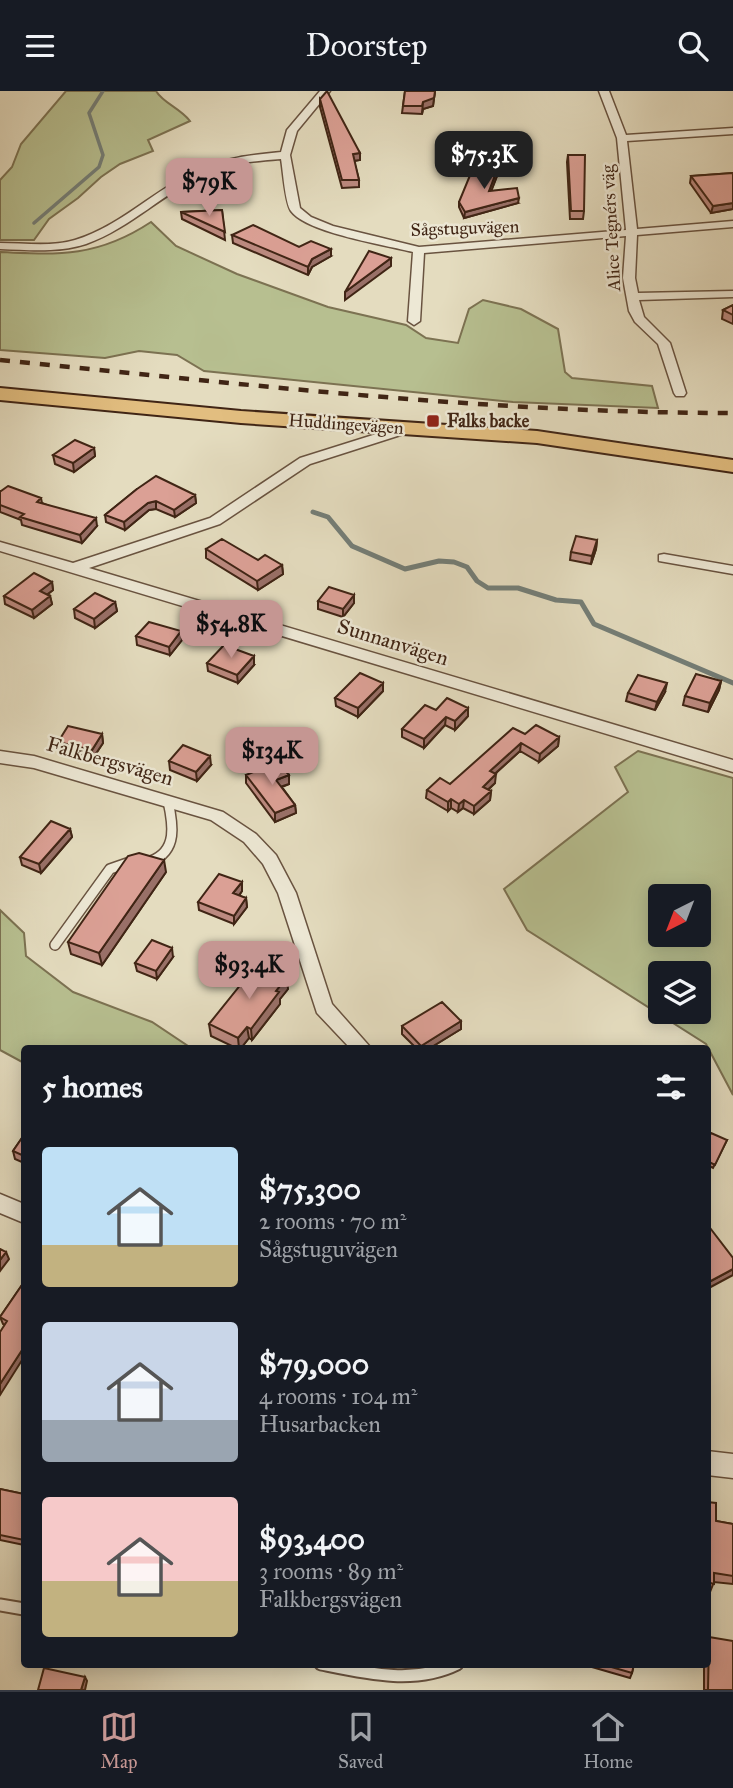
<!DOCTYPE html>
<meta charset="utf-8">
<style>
body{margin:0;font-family:"IM FELL Great Primer",serif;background:#20242c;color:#f1f3f6;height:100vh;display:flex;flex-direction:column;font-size:26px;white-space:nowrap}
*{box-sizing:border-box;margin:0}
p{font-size:23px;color:#9ea1a6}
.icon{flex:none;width:38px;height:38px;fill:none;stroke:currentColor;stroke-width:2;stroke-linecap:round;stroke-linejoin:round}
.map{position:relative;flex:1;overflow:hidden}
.details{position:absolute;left:21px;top:954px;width:690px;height:623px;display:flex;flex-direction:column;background:#171b24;border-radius:7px;box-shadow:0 4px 18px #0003}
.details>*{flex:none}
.needle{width:46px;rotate:222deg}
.tools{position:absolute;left:648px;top:793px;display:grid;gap:14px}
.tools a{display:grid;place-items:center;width:63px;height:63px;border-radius:7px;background:#171b24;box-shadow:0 4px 18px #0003;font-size:35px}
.price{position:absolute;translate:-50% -60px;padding:0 16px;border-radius:14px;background:#c59692;color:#111;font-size:23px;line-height:46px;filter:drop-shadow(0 2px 4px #0008)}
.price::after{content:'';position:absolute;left:50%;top:42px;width:21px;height:16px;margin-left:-10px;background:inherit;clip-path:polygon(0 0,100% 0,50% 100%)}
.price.on{background:#222;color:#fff}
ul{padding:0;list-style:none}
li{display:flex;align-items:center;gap:21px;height:175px;padding:0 21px}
li span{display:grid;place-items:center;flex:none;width:196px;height:140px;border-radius:7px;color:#555}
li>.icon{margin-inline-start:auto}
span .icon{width:84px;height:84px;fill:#fffc;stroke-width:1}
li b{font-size:30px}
h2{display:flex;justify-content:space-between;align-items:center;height:84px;padding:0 21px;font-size:30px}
header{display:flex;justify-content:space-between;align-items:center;height:91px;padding:0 21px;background:#171b24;font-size:32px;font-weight:600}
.tabs{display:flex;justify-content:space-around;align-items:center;height:98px;border-top:2px solid #363941;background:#171b24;font-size:19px;color:#9ea1a6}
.tabs a{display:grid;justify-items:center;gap:4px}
.tabs .on{color:#c59692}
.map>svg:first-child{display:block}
.green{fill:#b7bf90;stroke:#7c7252;stroke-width:2;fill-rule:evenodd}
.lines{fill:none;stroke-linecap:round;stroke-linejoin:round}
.stream-far1{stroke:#747e77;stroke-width:3.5}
.stream{stroke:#747e77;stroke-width:5}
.lane-far1-casing{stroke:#695340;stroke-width:12}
.lane-casing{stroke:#695340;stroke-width:15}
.street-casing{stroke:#695340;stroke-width:3}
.primary-casing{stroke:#402515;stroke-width:4}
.lane-far1{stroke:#ede8d5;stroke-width:9}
.lane{stroke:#ede8d5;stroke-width:11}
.street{fill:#ede8d5;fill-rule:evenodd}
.primary{fill:#e2be80;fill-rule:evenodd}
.rail{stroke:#402515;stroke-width:4.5;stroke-dasharray:10 10;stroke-linecap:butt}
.wall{fill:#bc8a80;stroke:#402515;stroke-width:2}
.shaded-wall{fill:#997068;stroke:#402515;stroke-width:2}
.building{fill:#dba095;stroke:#402515;stroke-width:2}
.poi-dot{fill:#8f2418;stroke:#ede8d5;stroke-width:2.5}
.labels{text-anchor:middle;stroke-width:5;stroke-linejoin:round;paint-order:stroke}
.far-street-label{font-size:18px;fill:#402515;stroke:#ede8d5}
.far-poi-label{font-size:18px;font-weight:bold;fill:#402515;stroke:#ede8d5;text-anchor:start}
.street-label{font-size:21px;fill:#402515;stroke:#ede8d5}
</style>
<header><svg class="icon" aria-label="menu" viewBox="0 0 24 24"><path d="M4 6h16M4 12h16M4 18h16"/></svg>Doorstep<svg class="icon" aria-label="search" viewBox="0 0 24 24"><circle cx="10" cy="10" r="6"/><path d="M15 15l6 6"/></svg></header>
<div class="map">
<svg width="733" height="1599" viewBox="0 0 733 1599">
<rect width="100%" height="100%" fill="#e4dcbf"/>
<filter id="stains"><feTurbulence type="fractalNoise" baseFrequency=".00286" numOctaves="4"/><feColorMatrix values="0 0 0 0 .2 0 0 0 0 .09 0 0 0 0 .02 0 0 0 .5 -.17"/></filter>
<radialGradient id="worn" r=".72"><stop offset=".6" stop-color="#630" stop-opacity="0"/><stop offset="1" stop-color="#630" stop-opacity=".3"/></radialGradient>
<path class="green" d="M66,0H156C163,12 180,17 190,30L148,49L153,60L120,73L101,86L78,107L49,128L34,149H0V89L12,76L21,53Z
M151,131L176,155L237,183L328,216L406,234L426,247L458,252L469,218L483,209L521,218L558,238L565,281L572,287L652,295L658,317L513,311L204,280L177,264L139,260L105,267L0,259V161C60,164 98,166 151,131Z
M638,660L733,687V1004L706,953L527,839L504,798L628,701L615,676ZM698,805V844H660V805ZM698,882V920H660V882Z
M0,819L24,842L26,865L73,901L152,931L191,957H24V972L0,959Z"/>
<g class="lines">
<path class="stream-far1" d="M34,132L99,76L103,64L89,22L103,0"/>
<path class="stream" d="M313,421L328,426L352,455L405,478L439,470L454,471L467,476L477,490L488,497H518L556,509L581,511L594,533L733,592"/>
<defs>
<path id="lane-far1" d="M151,770C178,760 173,733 168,710
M55,854L110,778L133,770"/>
<path id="lane" d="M0,1514L24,1518
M321,1573C365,1582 415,1594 457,1573"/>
<path id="street" d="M320,0H330L297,40L290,64L300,117L311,126L333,135L419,156L626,139L617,47L599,0H609L626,44L733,37V43L627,50L637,138L733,130V136L637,144L635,187L638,202L733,200V206L639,209L644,226L670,252L686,302L684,305H676L674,302L658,253L635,231L629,220L623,187L626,145L424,162L420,230L414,234L408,230L413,161C386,154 307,142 291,120C285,112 283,79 281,68C256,70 230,72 207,82C164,101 131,137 86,153C58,162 29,159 0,158V152C24,152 52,156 75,149C121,135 154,99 197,79C223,67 252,64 281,61L287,39Z
M408,333L414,337L413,340L310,373L220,433L89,477L733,669V681L0,460V451L73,472L210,427L300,367Z
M664,463L733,475V483L659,470V464Z
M0,660L34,665L223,721L256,743L276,764L296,802L332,913L371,957H350L317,922L278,802L263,773L244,751L211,729L34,677L0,672Z
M0,1103L24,1113V1132L0,1122Z
M707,1360L733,1363V1387L707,1384Z"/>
<path id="primary" d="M0,297L241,320L537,340L733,369V381L537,352L241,332L0,309Z"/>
</defs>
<use href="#lane-far1" class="lane-far1-casing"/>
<use href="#lane" class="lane-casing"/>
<use href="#street" class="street-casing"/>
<use href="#primary" class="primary-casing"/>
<use href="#lane-far1" class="lane-far1"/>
<use href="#lane" class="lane"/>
<use href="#street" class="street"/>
<use href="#primary" class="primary"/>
<path class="rail" d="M0,269C244,293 487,322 733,322"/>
</g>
<path class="wall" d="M405,0H435L433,15L423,18L422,23L402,22Z
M320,8L360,62V69L354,70L359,89V96L342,97L320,16Z
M568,64L584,120L583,128H570L567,71Z
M733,82V118L711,122L690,92L691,85Z
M497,85L491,100L518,112L464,127L459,116V111Z
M222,119L225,149L182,128L181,121Z
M232,144L299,156L331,165L312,176L308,184L233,152Z
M733,214V233L722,228L723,219Z
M94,357L95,365L74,381L55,373L53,364Z
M137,398L195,404L196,412L175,426L156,418L149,419L125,439L106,431L105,424Z
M0,400L41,407L42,412L97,435L82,452L22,434L21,429L0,421Z
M597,449L596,458L591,473L570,469L571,461Z
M206,458L282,474L283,483L258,499L206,467Z
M52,491L53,499L48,503L50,505L52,513L34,527L5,513L4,505Z
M354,504V512L343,526L318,518V510Z
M115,511L117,520L95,537L75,527L74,518Z
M181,540L182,549L170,564L137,554L136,545Z
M207,572L254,574L238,592L208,580Z
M721,590L719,599L708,621L683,614L685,605Z
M383,592V600L358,626L336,615L335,607Z
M665,601L655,619L626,610L628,602Z
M468,617V625L455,639L445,634L424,657L402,646V638L436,619Z
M102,643L103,652L93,667L60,659L58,651Z
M525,643L559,646L558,655L539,671L520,660L495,683V692L488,699L491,700L490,709L474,723L463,717L458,721L451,717L448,720L426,707L427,699L450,693Z
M169,670L211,674L197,690L170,679Z
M246,684H289V693L282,696L295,714L296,722L275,731L246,692Z
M70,738L72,746L41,782L22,774L20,766Z
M166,781L102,874L71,863L68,851Z
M242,791V800L239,805L246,807L247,816L234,833L199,819L198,811Z
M173,866L157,888L137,880L135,872Z
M288,898L280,908V913L252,949L249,947L241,957H236L211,945L209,933Z
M461,930V938L430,957H416L402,943V935Z
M24,1044V1072L15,1068L13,1060Z
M727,1049L713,1077L707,1074V1050Z
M24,1191L0,1304L5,1234L3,1233L0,1226Z
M0,1398L24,1403V1454L0,1449Z
M707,1411L716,1430L733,1433V1493L714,1491L710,1501L707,1500Z
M709,1546L733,1599H704V1573H707V1550Z
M593,1573H634L632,1582L630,1587L592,1576Z"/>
<path class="shaded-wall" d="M435,0L433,15L423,18L422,23L423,11Z
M360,62V69L353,70V63Z
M497,79V85L489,106V100Z
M519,107L518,112L464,127L465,121Z
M733,112V118L711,122L713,115Z
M331,158V165L312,176L308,184V176L312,168Z
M391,167V175L345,209V201Z
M94,357L95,365L74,381L73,372Z
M195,404L196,412L175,426L174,419Z
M156,410V418L149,419L125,439L124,431L148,412Z
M96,427L97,435L82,452L80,444Z
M597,449L596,458L591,473L592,465Z
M282,474L283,483L258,499L257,490Z
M52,491L53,499L41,508L40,500Z
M354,504V512L343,526V518Z
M50,505L52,513L34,527L32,519Z
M115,511L117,520L95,537L94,528Z
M181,540L182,549L170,564L169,556Z
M254,565V574L238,592L237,584Z
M721,590L719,599L708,621L710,612Z
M383,592V600L358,626V617Z
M667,592L665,601L655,619L657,611Z
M468,617V625L455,639V630Z
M446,626L445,634L424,657V648Z
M102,643L103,652L93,667L92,659Z
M559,646L558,655L539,671L540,663Z
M521,652L520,660L489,688L490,680Z
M210,665L211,674L197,690L196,681Z
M496,683L495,692L482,704L483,696Z
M289,684V693L277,697L276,689Z
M491,700L490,709L474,723V715Z
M451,708V717L448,720V711Z
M464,709L463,717L458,721L459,713Z
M295,714L296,722L275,731V722Z
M70,738L72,746L41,782L39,773Z
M164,769L166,781L102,874L99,862Z
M242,791V800L234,811L233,802Z
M246,807L247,816L234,833V825Z
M172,857L173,866L157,888L156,880Z
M287,886L288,898L280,908V913L252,949L251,938L276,900Z
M461,930V938L430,957H421V955Z
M247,936L249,947L241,957H239L238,947Z
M6,1161L9,1168L0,1180V1169Z
M733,1178V1184L707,1198V1192Z
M24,1256V1266L0,1304V1293Z
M85,1586L87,1590L85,1599H81Z"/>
<path class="building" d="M327,0L360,62L353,63L359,89H342L320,8Z
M405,0H435L434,7L423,11L422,15H403Z
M568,64H585L584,120H571Z
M473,77L497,79L489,100L517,97L519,107L465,121L459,111Z
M733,82V112L713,115L691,85Z
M222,119L225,141L181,121Z
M253,134L299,156L311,150L331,158L312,168L308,176L232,144Z
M369,160L391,167L345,201Z
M733,214V224L723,219Z
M75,349L94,357L73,372L53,364Z
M156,385L195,404L174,419L156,410L148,412L124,431L105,424L137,398Z
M8,395L41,407L37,411L96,427L80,444L20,426L24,423L0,414V400H1Z
M576,445L597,449L592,465L571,461Z
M222,448L258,469L265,464L282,474L257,490L206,458Z
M34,482L52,491L40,500L50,505L32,519L4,505Z
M329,496L354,504L343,518L318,510Z
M95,502L115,511L94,528L74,518Z
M149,531L181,540L169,556L136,545Z
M224,554L254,565L237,584L207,572Z
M360,582L383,592L358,617L335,607Z
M696,583L721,590L710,612L685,605Z
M638,584L667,592L657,611L628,602Z
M447,607L468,617L455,630L446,626L424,648L402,638L425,614L436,619Z
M536,634L559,646L540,663L521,652L490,680L496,683L483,696L491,700L474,715L464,709L459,713L451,708L448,711L427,699L440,687L450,693L513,637L525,643Z
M68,635L102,643L92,659L58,651Z
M183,654L210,665L196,681L169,670Z
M278,671L289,684L276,689L295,714L275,722L246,684Z
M51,730L70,738L39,773L20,766Z
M139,762L164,769L99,862L68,851L128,765Z
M219,783L242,791L233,802L246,807L234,825L198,811Z
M152,849L172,857L156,880L135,872Z
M258,872L287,886L276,900L279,901L251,938L247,936L238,947L209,933Z
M442,911L461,930L421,955L402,935Z
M711,1042L727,1049L715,1074L707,1070V1050Z
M24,1044V1065L13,1060Z
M707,1133L733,1167V1178L707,1192Z
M0,1158L6,1161L0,1169Z
M24,1191V1256L0,1293V1241L7,1230L0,1226Z
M0,1398L24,1403V1449L0,1444Z
M707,1411L716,1412V1430L733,1433V1485L714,1482V1493L707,1491Z
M709,1546L733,1550V1599H708Z
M601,1573H634L632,1582Z
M44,1577L85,1586L81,1599H38Z"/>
<rect class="poi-dot" x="426" y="323" width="14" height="14" rx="3.5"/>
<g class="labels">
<g class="far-street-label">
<text transform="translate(465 137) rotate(-2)" y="6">Sågstuguvägen</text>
<text transform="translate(611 137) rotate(-93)" y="6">Alice Tegnérs väg</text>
<text transform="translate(346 333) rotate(4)" y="6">Huddingevägen</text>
</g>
<g class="far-poi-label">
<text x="447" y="336">Falks backe</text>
</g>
<g class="street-label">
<text transform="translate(393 551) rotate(17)" y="7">Sunnanvägen</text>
<text transform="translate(110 670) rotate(16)" y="7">Falkbergsvägen</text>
</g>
</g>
<rect width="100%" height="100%" filter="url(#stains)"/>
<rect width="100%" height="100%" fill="url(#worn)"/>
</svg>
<div class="tools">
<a><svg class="needle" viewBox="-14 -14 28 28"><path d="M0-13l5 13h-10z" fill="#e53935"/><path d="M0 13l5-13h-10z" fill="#9ea1a6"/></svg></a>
<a><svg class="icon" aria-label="layers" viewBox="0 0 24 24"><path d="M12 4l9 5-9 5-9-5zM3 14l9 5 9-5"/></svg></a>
</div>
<b class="price on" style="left:484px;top:100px">$75.3K</b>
<b class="price" style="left:209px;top:127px">$79K</b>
<b class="price" style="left:231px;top:569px">$54.8K</b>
<b class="price" style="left:272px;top:696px">$134K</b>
<b class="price" style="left:249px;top:910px">$93.4K</b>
<section class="details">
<h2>5 homes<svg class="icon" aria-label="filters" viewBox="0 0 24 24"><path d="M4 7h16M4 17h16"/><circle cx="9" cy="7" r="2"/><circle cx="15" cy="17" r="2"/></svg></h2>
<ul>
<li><span style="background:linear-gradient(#bfe0f5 70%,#c2b280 0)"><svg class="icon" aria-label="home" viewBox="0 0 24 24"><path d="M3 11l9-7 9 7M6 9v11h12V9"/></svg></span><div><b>$75,300</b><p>2 rooms · 70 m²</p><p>Sågstuguvägen</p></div></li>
<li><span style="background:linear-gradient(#c9d6e8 70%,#9aa5b1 0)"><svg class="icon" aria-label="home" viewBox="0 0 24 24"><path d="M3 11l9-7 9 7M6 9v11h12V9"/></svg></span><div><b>$79,000</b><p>4 rooms · 104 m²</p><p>Husarbacken</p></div></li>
<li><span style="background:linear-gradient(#f6c9c9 60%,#c2b280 0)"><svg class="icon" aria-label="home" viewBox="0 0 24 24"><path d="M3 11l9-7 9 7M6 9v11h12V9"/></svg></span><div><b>$93,400</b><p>3 rooms · 89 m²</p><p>Falkbergsvägen</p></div></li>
</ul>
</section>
</div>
<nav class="tabs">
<a class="on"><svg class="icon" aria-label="map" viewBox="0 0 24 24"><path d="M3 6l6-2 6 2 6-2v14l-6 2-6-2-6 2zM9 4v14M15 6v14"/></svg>Map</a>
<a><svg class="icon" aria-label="saved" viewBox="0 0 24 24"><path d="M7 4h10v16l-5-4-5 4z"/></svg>Saved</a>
<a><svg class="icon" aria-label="home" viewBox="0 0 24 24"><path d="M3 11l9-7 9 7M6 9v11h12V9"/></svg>Home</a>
</nav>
